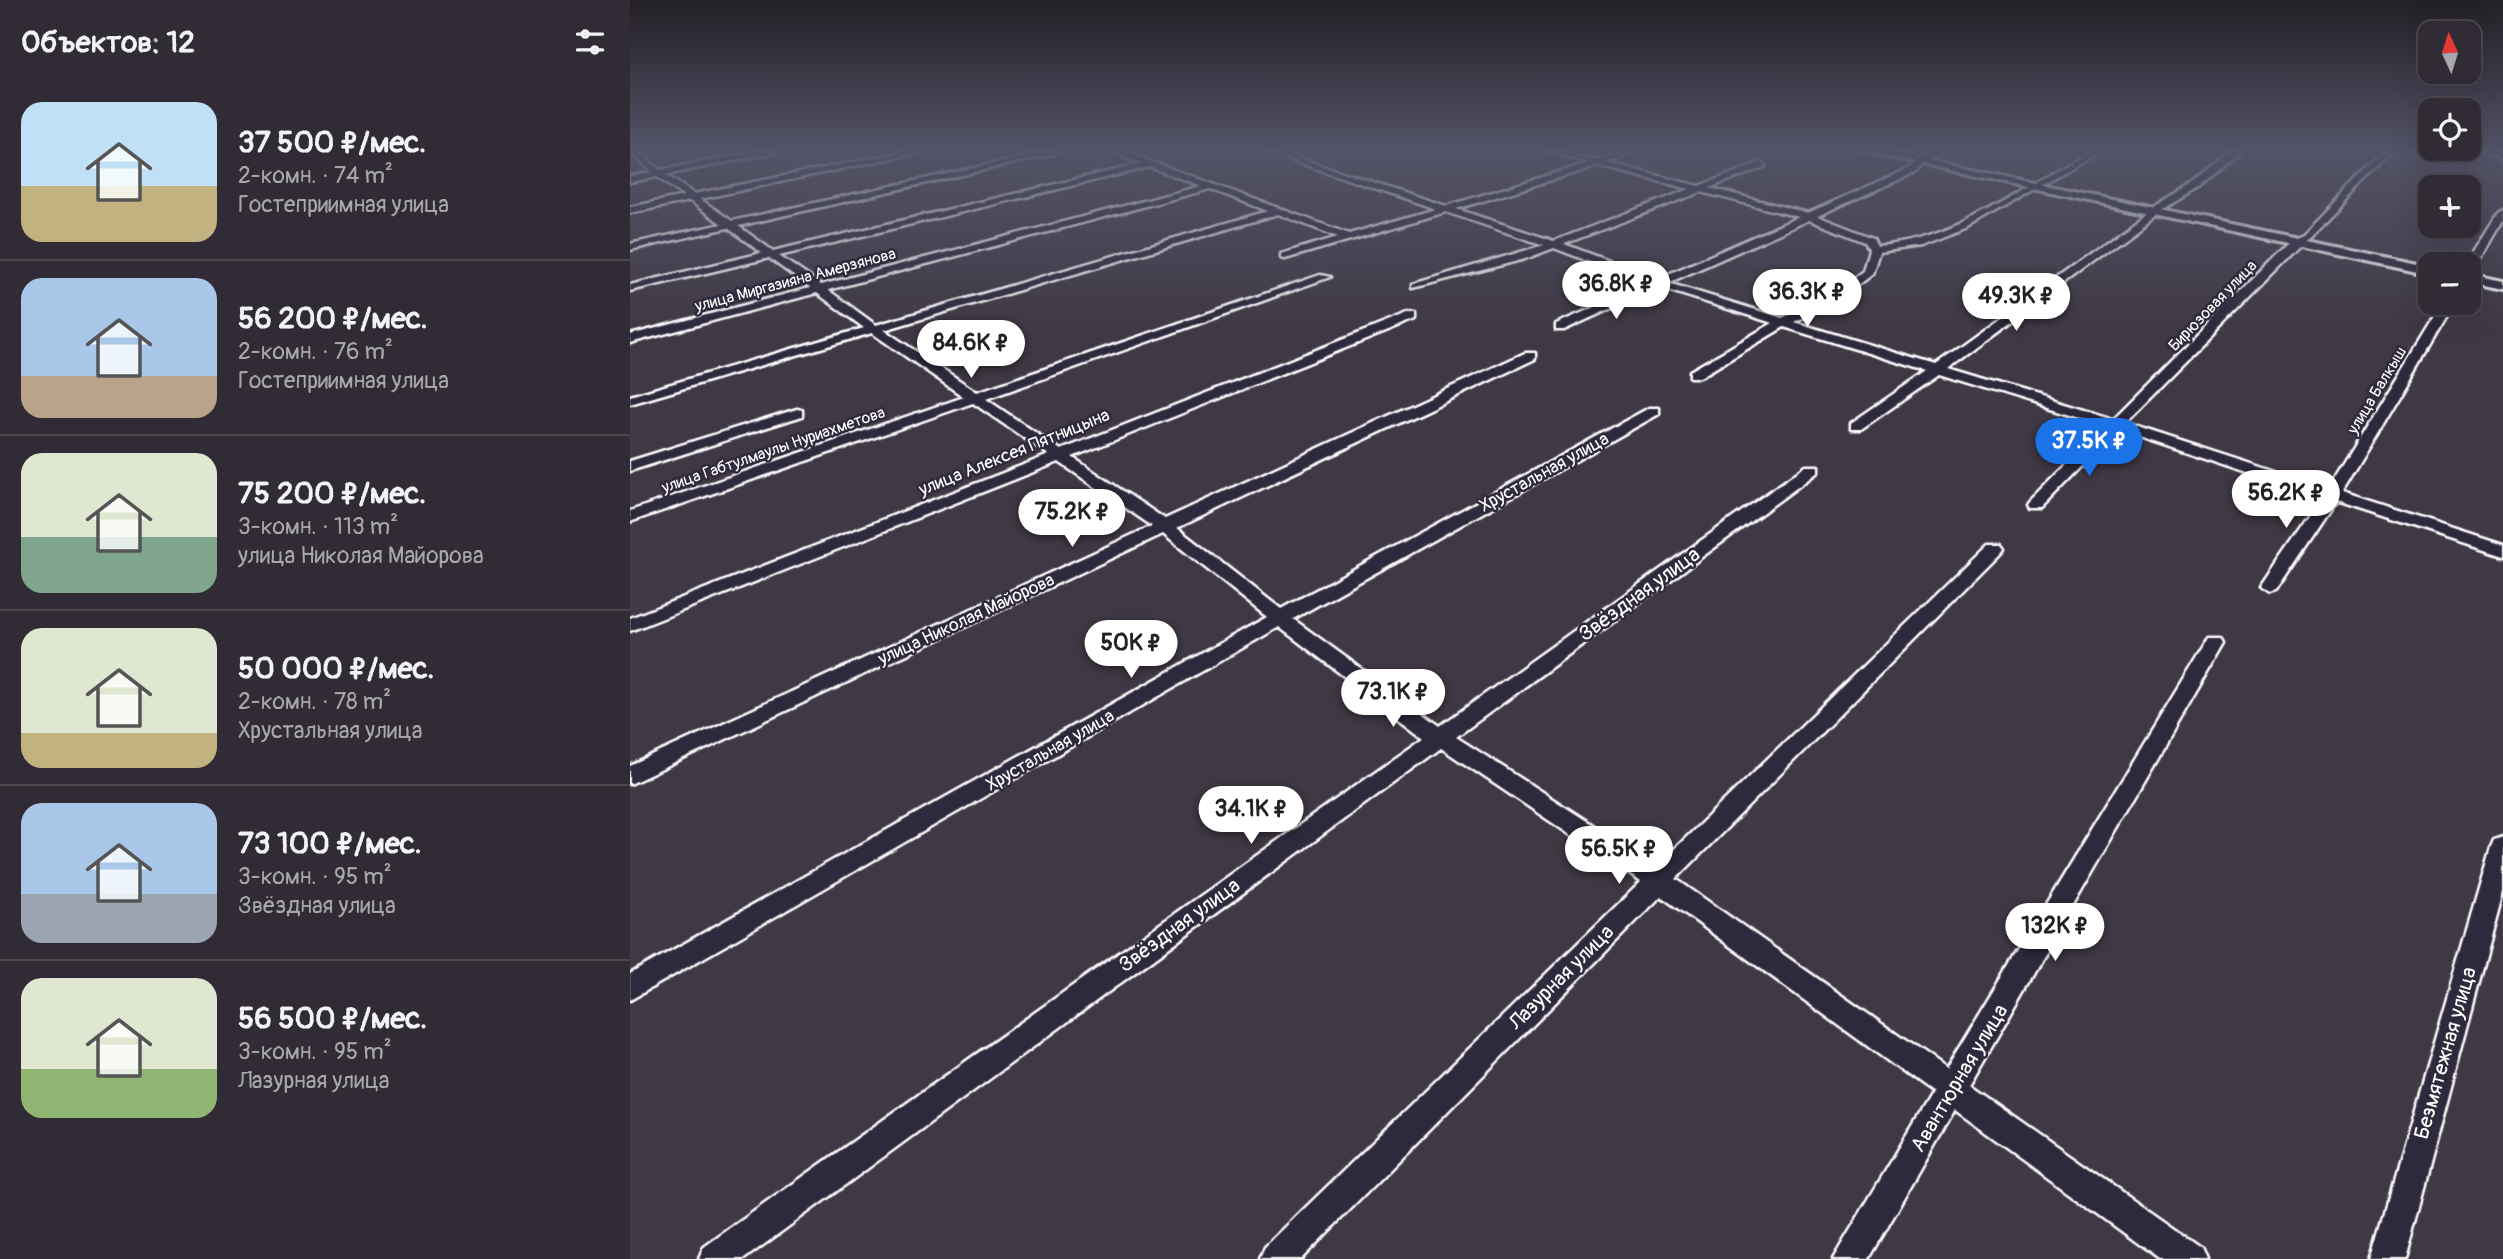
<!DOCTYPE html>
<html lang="ru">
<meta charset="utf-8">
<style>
body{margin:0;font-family:Pangolin,sans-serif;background:#38333c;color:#f1f3f6;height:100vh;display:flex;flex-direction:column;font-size:26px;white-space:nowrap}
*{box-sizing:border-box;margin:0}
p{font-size:23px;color:#a8a7ac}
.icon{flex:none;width:38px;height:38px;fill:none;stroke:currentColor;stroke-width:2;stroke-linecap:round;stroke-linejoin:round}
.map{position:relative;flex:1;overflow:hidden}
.details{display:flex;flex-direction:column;background:#302b34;width:630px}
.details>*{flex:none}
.needle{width:46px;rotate:356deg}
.buttons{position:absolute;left:1788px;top:21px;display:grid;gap:14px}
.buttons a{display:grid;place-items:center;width:63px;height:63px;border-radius:14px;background:#302b34;box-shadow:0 7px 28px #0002,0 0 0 2px #4b474f;font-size:35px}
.price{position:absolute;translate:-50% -60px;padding:0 16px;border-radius:24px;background:#fff;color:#222;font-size:23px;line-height:46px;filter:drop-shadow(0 2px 4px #0008)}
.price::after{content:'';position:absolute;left:50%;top:42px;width:21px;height:16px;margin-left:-10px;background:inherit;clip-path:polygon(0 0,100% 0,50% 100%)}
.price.current{background:#1a73e8;color:#fff}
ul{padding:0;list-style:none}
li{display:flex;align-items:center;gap:21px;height:175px;padding:0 21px}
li+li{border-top:2px solid #4b474f}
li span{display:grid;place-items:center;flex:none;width:196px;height:140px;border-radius:21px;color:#555}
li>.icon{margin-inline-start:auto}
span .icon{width:84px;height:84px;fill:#fffc;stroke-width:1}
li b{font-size:30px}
h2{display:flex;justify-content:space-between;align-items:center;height:84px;padding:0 21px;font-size:30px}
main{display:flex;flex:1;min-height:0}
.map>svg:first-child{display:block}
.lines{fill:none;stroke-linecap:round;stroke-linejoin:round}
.minor-casing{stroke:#fff;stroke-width:5}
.tertiary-casing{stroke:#fff;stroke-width:6}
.minor{fill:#2f2a3d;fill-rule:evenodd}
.tertiary{fill:#2f2a3d;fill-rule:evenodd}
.labels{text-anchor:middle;stroke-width:5;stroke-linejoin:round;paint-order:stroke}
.far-street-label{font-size:16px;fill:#fff;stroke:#2f2a3d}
.street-label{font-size:18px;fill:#fff;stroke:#2f2a3d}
.near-street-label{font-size:21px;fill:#fff;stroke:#2f2a3d}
</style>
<main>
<section class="details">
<h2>Объектов: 12<svg class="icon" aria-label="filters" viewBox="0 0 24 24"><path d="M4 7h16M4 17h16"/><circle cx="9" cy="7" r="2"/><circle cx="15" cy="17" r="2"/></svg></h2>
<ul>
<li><span style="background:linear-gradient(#bfe0f5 60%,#c2b280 0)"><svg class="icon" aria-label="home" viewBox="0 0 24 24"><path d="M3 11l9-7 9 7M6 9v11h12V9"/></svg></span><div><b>37 500 ₽/мес.</b><p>2-комн. · 74 m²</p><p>Гостеприимная улица</p></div></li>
<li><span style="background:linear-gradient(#a9c7e8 70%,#b9a48a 0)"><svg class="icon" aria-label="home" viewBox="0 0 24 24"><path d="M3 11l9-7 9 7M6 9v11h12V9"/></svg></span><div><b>56 200 ₽/мес.</b><p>2-комн. · 76 m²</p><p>Гостеприимная улица</p></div></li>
<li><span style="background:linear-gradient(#dfe7d0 60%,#7fa58c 0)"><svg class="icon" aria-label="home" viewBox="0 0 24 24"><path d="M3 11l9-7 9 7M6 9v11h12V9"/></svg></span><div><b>75 200 ₽/мес.</b><p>3-комн. · 113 m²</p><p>улица Николая Майорова</p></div></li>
<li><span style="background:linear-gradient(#dfe7d0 75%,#c2b280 0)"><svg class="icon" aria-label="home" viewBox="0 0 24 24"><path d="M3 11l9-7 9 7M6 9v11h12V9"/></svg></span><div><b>50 000 ₽/мес.</b><p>2-комн. · 78 m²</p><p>Хрустальная улица</p></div></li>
<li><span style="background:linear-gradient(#a9c7e8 65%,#9aa5b1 0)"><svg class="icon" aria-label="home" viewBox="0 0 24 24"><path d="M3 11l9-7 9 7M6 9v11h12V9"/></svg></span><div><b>73 100 ₽/мес.</b><p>3-комн. · 95 m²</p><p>Звёздная улица</p></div></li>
<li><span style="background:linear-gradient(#dfe7d0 65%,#8fb573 0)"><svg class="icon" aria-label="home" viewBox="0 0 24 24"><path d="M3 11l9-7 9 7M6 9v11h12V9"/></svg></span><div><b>56 500 ₽/мес.</b><p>3-комн. · 95 m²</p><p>Лазурная улица</p></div></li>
</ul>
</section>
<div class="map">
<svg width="1873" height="1259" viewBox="0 0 1873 1259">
<rect width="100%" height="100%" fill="#403945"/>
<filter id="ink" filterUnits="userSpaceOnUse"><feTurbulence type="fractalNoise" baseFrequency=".0143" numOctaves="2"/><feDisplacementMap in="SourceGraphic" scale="14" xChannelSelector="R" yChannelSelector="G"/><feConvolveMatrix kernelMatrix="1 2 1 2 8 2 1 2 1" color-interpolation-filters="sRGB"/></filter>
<g filter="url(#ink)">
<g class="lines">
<defs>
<path id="minor" d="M0,151H9L30,170L132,151H150L36,175L64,194L278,151H295L70,199L102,221L421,151H437L108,226L143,251L511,164L481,151H493L719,234L806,209L634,151H647L816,206L959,163L917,151C934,151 952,161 968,160C982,159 994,151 1008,151L977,163L1069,186L1132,162L1135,167L1079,188L1178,213L1280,168C1288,156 1302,151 1316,151L1291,164L1286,172L1187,216L1243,238L1247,246C1326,241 1393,188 1460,151H1470L1338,228L1291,246L1249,252L1242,274L1209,299L1164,322L1306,365L1527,205L1563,183L1602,151H1611L1569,187L1533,209L1318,369L1483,419L1663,239L1672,236L1756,151H1765L1495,423L1699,489L1813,303H1825L1712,493L1873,545V556L1706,502L1646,592L1640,594L1631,588L1693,498L1488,430L1412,508H1400L1398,505L1400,502L1475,426L1309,375L1231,429H1221V423L1297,371L1154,327L1070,377H1060V371L1143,323L1028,287L934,330H926V324L1018,284L924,248L895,259L783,288V284L914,245L816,212L655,259L651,258V254L708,237L648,214L254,330L347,392L690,275L700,277L356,399L431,450L778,314H786V320L442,457L535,519L895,353H905V359L547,528L651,609L1019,408H1029V414L663,619L810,726L1176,466H1188V472L826,737L1027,866L1359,544H1371L1374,548L1371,552L1046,879L1316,1069L1579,637H1593L1596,642L1339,1085L1570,1247L1575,1259H1530L1325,1110L1239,1259H1203L1302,1093L1031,896L671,1259H630L635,1247L1011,882L811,748L114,1259H69L74,1247L794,737L649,627L0,1000V974L637,617L533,534L0,784V766L522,526L429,462L0,631V618L419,455L343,403L0,522V511L334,397L242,333L0,404V396L234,328L187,293L0,343V335L180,288L139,258L0,291V285L132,253L98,228L0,250V244L92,224L60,201L0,213V207L54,196L27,177L0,182V176L22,172ZM968,166L1060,189L924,241L826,209ZM520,167L571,186L191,285L149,256ZM580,189L638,211L246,325L198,290ZM1071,192L1169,217L1027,279L934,244ZM1179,220L1235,242L1239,249L1233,271L1201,295L1152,318L1038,283Z
M1842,151L1873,153V159Z
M1873,210V221L1845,269L1839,272V264H1836L1868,213Z
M167,409L172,410V416L0,471V461Z
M1873,837V892L1775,1259H1741L1861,847L1864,840Z"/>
<path id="tertiary" d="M1232,151H1253L1801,266V274Z
M1839,274L1873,281V289L1839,282Z"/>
</defs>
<use href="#minor" class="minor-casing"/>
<use href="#tertiary" class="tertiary-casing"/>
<use href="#minor" class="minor"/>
<use href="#tertiary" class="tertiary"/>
</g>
</g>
<linearGradient id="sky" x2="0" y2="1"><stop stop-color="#231f26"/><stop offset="0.46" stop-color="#535468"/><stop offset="1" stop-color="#535468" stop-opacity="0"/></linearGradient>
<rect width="1873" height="327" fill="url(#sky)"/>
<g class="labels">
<g class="far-street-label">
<text transform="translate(165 279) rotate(-15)" y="6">улица Миргазияна Амерзянова</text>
<text transform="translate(1582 305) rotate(-46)" y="6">Бирюзовая улица</text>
<text transform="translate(1746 390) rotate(-59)" y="6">улица Балкыш</text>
<text transform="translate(143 449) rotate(-19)" y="6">улица Габтулмаулы Нуриахметова</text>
</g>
<g class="street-label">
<text transform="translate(384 452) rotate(-22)" y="6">улица Алексея Пятницына</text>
<text transform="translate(914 472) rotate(-29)" y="6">Хрустальная улица</text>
<text transform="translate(336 619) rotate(-25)" y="6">улица Николая Майорова</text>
<text transform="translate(420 750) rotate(-30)" y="6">Хрустальная улица</text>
</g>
<g class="near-street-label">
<text transform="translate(1009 594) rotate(-36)" y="7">Звёздная улица</text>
<text transform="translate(549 925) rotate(-36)" y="7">Звёздная улица</text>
<text transform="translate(931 977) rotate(-45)" y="7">Лазурная улица</text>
<text transform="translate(1815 1053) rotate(-74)" y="7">Безмятежная улица</text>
<text transform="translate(1329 1078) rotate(-59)" y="7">Авантюрная улица</text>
</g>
</g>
</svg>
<div class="buttons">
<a><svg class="needle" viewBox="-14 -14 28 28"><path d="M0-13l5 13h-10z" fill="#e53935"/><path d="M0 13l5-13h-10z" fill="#a8a7ac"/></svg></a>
<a><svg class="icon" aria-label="locate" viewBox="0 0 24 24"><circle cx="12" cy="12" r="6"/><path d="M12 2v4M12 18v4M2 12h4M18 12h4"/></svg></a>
<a>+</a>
<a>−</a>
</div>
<b class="price" style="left:986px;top:321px">36.8K ₽</b>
<b class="price" style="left:1177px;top:329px">36.3K ₽</b>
<b class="price" style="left:1386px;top:333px">49.3K ₽</b>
<b class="price" style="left:341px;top:380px">84.6K ₽</b>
<b class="price current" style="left:1459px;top:478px">37.5K ₽</b>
<b class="price" style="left:1656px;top:530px">56.2K ₽</b>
<b class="price" style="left:442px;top:549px">75.2K ₽</b>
<b class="price" style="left:501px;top:680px">50K ₽</b>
<b class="price" style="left:763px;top:729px">73.1K ₽</b>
<b class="price" style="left:621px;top:846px">34.1K ₽</b>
<b class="price" style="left:989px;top:886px">56.5K ₽</b>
<b class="price" style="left:1425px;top:963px">132K ₽</b>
</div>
</main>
